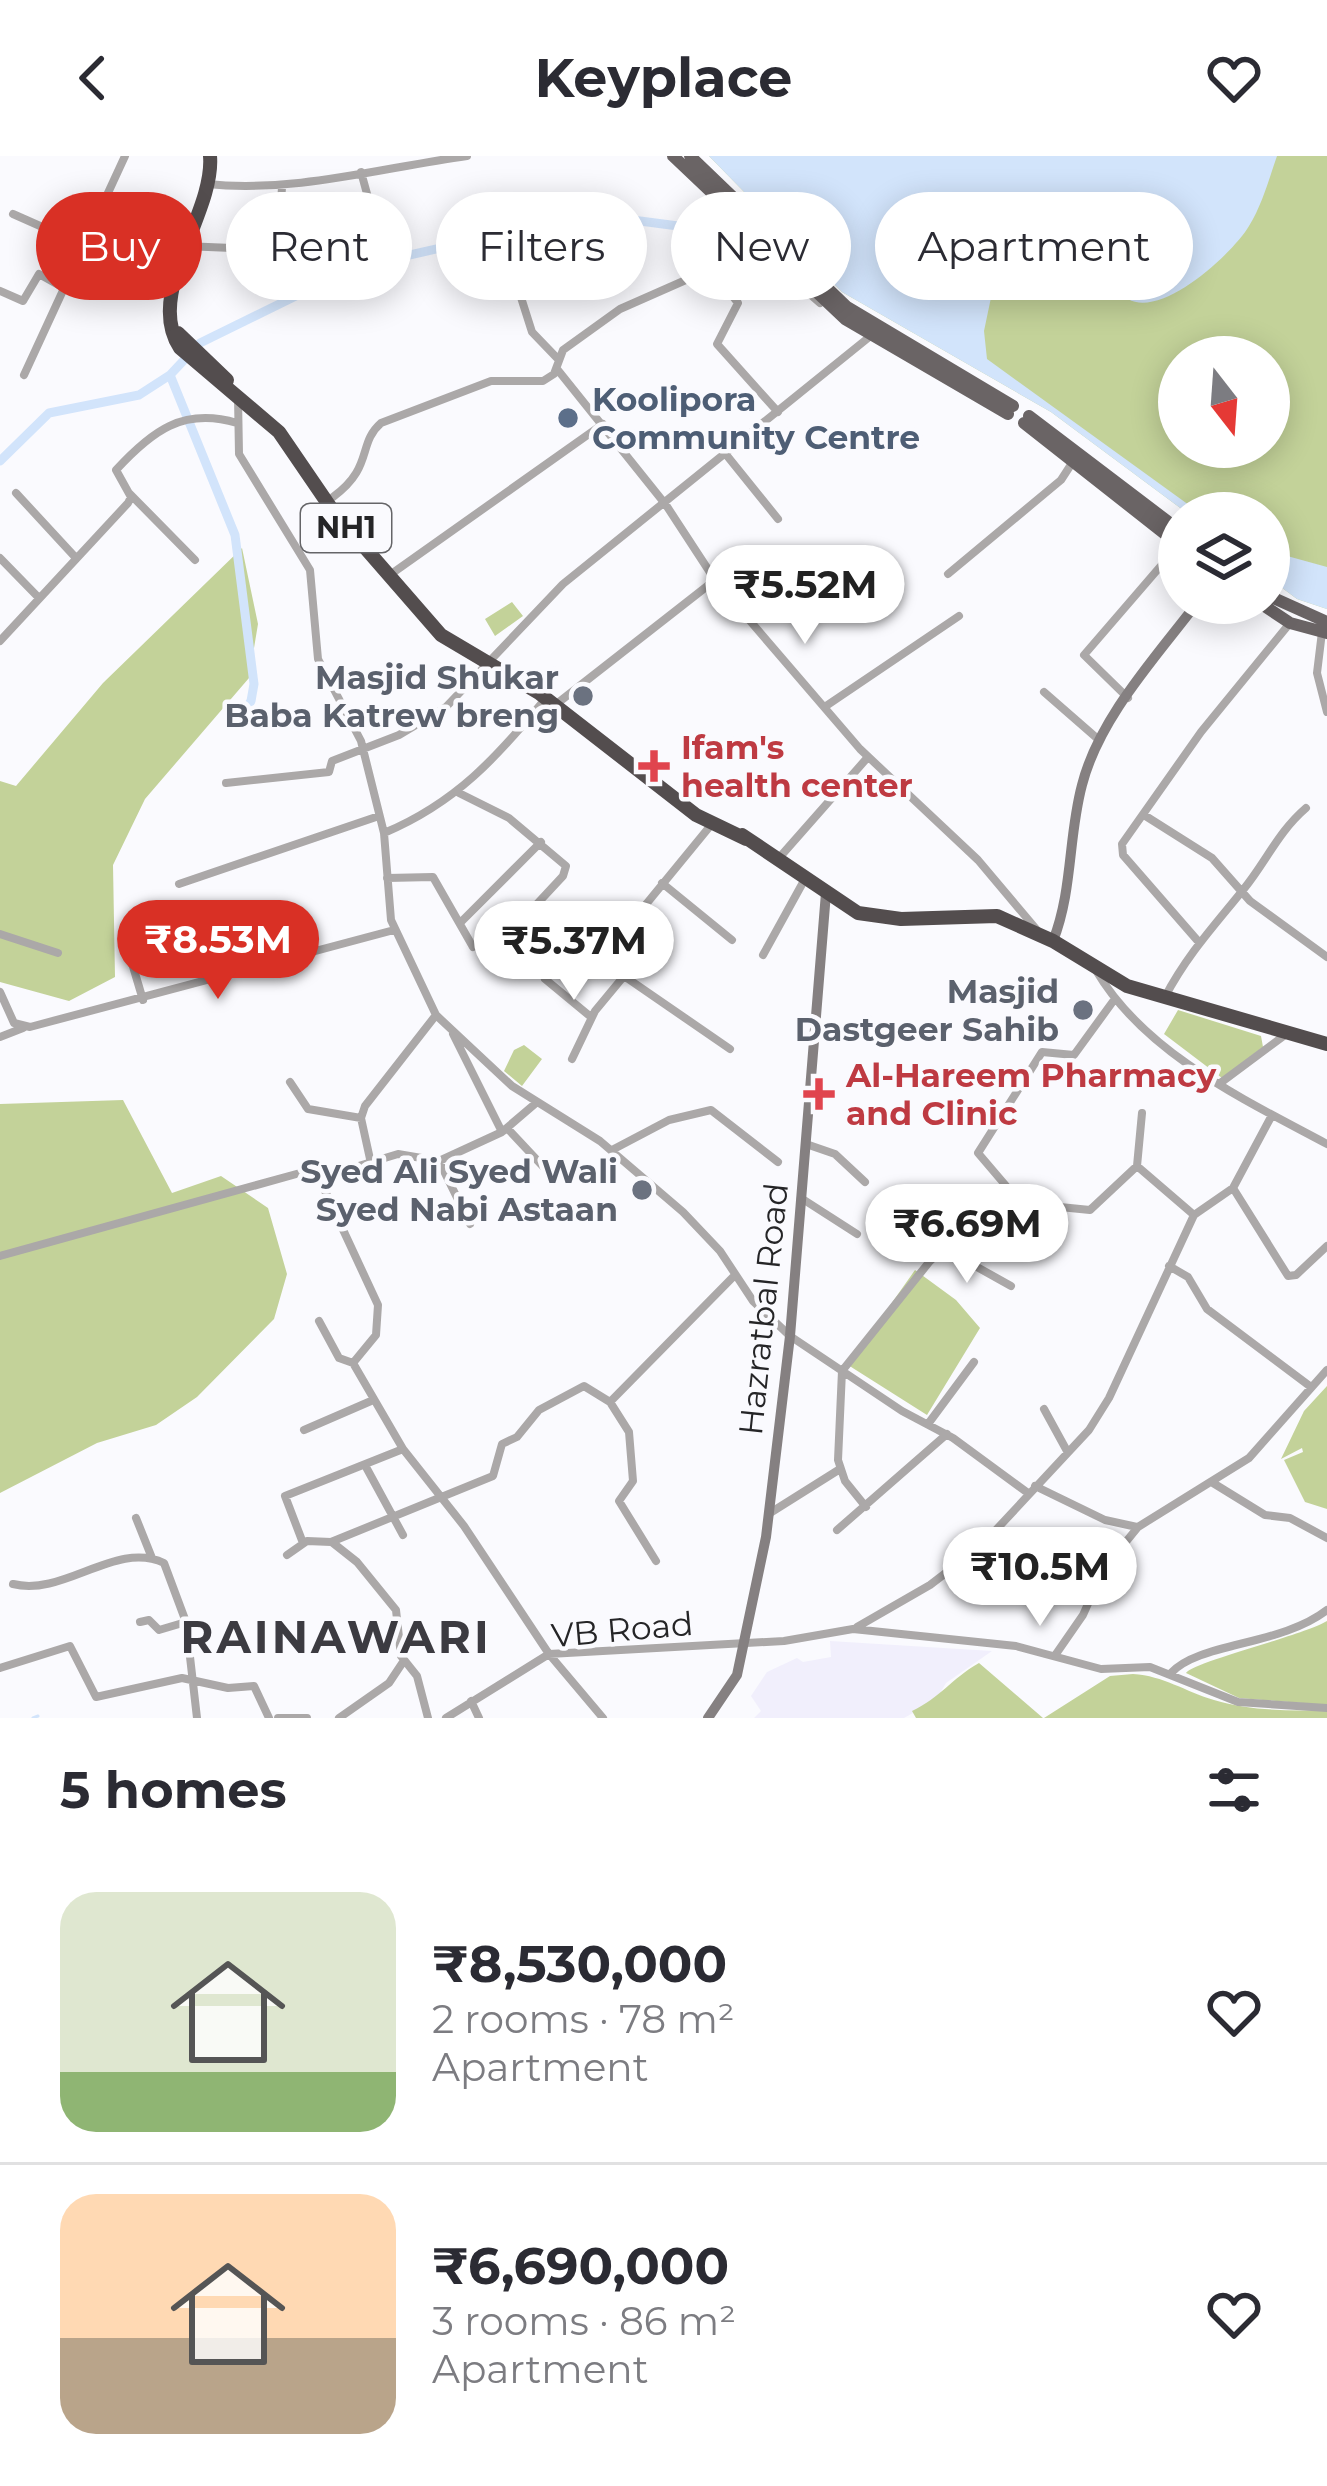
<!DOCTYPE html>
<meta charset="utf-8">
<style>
body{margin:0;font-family:Montserrat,sans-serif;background:#f2f2f3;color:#2b2b33;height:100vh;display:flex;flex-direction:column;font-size:45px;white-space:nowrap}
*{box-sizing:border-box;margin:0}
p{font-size:39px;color:#7c7c81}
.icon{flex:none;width:66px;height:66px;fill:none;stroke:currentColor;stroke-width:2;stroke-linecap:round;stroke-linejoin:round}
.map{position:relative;height:1562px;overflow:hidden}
.side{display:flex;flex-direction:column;background:#fff;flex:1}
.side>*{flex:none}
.banner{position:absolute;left:36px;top:36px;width:1257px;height:108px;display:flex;gap:24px}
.needle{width:78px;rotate:163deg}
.controls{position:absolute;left:1158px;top:180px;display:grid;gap:24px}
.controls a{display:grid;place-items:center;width:132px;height:132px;border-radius:50%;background:#fff;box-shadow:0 6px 30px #0003;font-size:60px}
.price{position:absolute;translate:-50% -102px;padding:0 27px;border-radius:42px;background:#fff;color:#222;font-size:39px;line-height:78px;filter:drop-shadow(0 3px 6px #0008)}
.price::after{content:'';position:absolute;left:50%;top:72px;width:36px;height:27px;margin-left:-18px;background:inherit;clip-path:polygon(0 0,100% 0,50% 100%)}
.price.current{background:#d93025;color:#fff}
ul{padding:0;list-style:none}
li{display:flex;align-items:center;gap:36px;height:300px;padding:0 60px}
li+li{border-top:3px solid #e1e1e2}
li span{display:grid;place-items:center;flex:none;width:336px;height:240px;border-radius:36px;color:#555}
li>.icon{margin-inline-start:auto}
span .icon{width:144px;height:144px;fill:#fffc;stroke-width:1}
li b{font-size:51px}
h2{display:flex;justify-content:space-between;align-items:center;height:144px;padding:0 60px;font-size:51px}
.pill{padding:0 42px;border-radius:54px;background:#fff;box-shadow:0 6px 30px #0003;font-size:42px;line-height:108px}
.pill.current{background:#d93025;color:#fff}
header{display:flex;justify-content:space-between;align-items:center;height:156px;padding:0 60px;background:#fff;font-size:54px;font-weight:700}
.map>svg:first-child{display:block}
.medical{fill:#f1effc}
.green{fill:#c3d299;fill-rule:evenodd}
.water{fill:#d2e4fb}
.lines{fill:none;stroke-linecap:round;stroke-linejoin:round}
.stream{stroke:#d2e4fb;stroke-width:3}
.canal{stroke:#d2e4fb;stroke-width:9}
.street{stroke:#aba8a8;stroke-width:8}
.secondary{stroke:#858081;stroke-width:10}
.primary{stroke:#6a6465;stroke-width:12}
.highway{stroke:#534d4e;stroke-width:14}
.service-dot{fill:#5c6f8a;stroke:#fafafe;stroke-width:4.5}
.worship-dot{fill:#6b7280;stroke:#fafafe;stroke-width:4.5}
.health-dot{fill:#e0444e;stroke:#fafafe;stroke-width:4.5}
.labels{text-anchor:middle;stroke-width:9;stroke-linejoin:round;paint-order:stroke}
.shield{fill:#fafafe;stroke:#656568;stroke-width:3}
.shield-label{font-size:30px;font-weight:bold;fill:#252527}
.service-label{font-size:33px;font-weight:bold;fill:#4e5e75;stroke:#fafafe;text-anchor:start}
.worship-label{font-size:33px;font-weight:bold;fill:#5b616d;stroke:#fafafe;text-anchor:end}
.health-label{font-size:33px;font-weight:bold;fill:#be3a42;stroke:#fafafe;text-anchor:start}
.street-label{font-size:33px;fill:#252527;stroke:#fafafe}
.district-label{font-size:45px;font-weight:bold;letter-spacing:3px;fill:#3c3b41;stroke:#fafafe}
</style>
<header><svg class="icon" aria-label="back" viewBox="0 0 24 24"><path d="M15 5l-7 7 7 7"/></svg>Keyplace<svg class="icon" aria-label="heart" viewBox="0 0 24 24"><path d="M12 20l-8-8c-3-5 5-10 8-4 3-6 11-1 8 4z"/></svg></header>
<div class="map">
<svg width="1327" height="1562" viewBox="0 0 1327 1562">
<rect width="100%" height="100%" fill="#fafafe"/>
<path class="medical" d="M830,1485L992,1495L946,1527L936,1544L904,1562H754L761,1555L751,1540L767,1516L797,1502L803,1506L831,1501Z"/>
<path class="green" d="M709,0H1327V453L1297,443L1269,422V357H1187L1051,256L842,136ZM1179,201H1269V291H1179Z
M242,392L258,468L249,522L145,643L113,709L115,821L69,845L0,826V625L16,630L103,527Z
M512,446L523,460L495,480L485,463Z
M1178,854L1261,880L1263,891L1222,922L1164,878Z
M524,889L542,903L522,930L504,915L514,894Z
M123,944L172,1037L221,1020L268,1052L287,1118L274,1163L197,1241L156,1269L97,1287L0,1337V948Z
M915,1114L956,1144L980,1172L927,1259L848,1209Z
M1327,1230V1353L1305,1346L1284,1304L1303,1296L1302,1292L1281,1303L1304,1255Z
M1327,1465V1549L1239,1542L1186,1517C1192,1506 1302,1480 1327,1465Z
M979,1507L1043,1562H916L912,1555C940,1542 951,1523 979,1507Z
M1133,1518C1164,1520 1184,1535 1214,1544C1251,1555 1289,1555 1327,1554V1562H1044L1110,1520Z"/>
<path class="water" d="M709,0H1277C1269,23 1262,49 1249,70C1233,97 1162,163 1128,143C1084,117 1092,79 1033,58L1006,70L984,175L987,203L1200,357H1187L1051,256L842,136Z
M1269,395L1327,411V453L1297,443L1269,422Z"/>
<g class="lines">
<path class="stream" d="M33,1562L38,1560"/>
<path class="canal" d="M170,219L235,379L254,528L251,545L237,567
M0,305L49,257L139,239L170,219L200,187L308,134L383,105L573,62L602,60L701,73L773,55"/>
<path class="street" d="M361,16L382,92
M207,28C295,37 380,12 467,0
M97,57L184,90L278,94L282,31
M13,58L83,89
M504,88L532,176L557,202
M0,135L23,145L39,118L64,132
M557,213L666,349L715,424L860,593L978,704L1037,774
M24,219L125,0
M238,241L239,298L310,414L318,503L361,585L384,677L391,764L436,859L512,930L600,985L683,1056L720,1095L753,1145L790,1180L902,1255L953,1282L1028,1337
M778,256L717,188L738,147L718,121L708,94L731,76L749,85L820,147
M724,296L778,363
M16,337L76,402
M129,337L195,404
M333,341C374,311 357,288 381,267L491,225H543L554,218L563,194L620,153L713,112
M0,402L39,442
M394,416L603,268
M948,418L1061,324L1074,304
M1322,476L1317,517L1327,556
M0,485L128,347L131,341L116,314C152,275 183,251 237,267
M1044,536L1099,584
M1128,542L1084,499L1178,390
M559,546L715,424
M826,550L959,460
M226,627L329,616L332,605L399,579L446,551L563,428L873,178
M459,637L509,662L566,710L563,720L495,793
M1144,659L1212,702L1250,745L1327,801
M711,669L611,791L624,820L730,893
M384,677C456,647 497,601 546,542
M779,702L868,601
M387,722L433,721L473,791
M662,727L732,784
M179,728L379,660
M461,766L541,686
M0,778L58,797
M1197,784L1123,699L1122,688L1201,576L1290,467
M126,787L143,844
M763,799L806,721
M1097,816C1146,898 1245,944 1327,988
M545,823L591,861
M0,836L14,867L30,871L394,774
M1165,841C1187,799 1214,770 1243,734C1266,706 1278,676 1306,652
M453,878L502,976
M0,881L23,872
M572,903L595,855L624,820
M290,926L308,953L361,962
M1219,928L1289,876
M507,972L551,1019
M806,988L835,998L865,1026
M612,994L669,964L711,954L778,1006
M370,1003L361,962L365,950L436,859
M439,1005L470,1068
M1137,1010L1194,1059
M319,1022L378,1149L376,1179L353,1207L403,1293L464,1370L549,1498L603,1562
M1007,1031L1040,1049L1090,1054L1137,1010L1142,957
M1233,1032L1288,1120L1296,1119L1327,1090
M801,1042L857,1078
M943,1092L1011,1130
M0,1100L300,1017L319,1022L398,998L439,1005L502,976L536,947
M1169,1110L1188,1121L1207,1153L1311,1231
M319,1165L339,1202L353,1207
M610,1246L734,1120
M1044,1253L1067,1295
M928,1268L974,1206
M304,1274L371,1245
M366,1311L403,1379
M1213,1327L1265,1359L1290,1362L1327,1382
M1035,1330L1105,1364L1137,1371
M866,1351L845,1325L838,1304L842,1215L930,1105L1007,1031L978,997L1042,896L1074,899L1114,844
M770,1357L840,1313
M136,1362L152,1402
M837,1374L947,1278
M303,1387L285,1340L403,1293
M333,1387L357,1406L396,1454L401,1500L417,1520L428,1562
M287,1399L307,1385L331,1386L493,1320L502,1288L517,1281L539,1254L584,1230L610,1246L629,1276L633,1325L619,1345L656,1405
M13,1428C64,1441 116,1384 164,1407L186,1466L197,1562
M140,1466L149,1464L159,1474L186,1466
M857,1471L930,1429L981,1390L1089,1274L1109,1242L1194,1059L1233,1032L1271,961
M1056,1498L1083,1459L1103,1414L1138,1371L1249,1302L1327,1214
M0,1512L70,1490L96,1541L182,1522L228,1532L254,1530L269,1562
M1171,1517C1199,1486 1281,1490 1327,1454
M471,1545L479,1562
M278,1562H307
M339,1562L389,1527L403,1506
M446,1562L549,1498L784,1485L853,1473L1016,1490L1101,1513L1150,1511L1238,1546L1327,1552"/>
<path class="secondary" d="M1053,785C1073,734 1068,681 1082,629C1099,562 1156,501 1197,447
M708,1562L737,1519L766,1381L790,1180L826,737"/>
<path class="primary" d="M673,0L845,163L1008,258
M690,0L847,151L1013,250
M1029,260L1179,374
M1024,267L1179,389
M1269,440L1327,466
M1260,447L1290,467L1327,477"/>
<path class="highway" d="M210,0C215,57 144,137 180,192L279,276L333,355L441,479L539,537L696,659L746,683
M178,177L227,224
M742,679L858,757L901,763L997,760L1053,785L1127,830L1327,888"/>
</g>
<circle class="service-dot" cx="568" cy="262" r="12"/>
<g class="worship-dot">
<circle cx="583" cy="540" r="12"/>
<circle cx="1083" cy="854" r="12"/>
<circle cx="642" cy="1034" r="12"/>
</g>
<g class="health-dot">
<path d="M648 592h12v12h12v12h-12v12h-12v-12h-12v-12h12z"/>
<path d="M813 920h12v12h12v12h-12v12h-12v-12h-12v-12h12z"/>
</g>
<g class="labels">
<rect class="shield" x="301" y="348" width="90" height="48" rx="9"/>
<g class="shield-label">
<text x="346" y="382">NH1</text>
</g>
<g class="service-label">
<text x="592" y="255">Koolipora<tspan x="592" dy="38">Community Centre</tspan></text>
</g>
<g class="worship-label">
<text x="559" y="533">Masjid Shukar<tspan x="559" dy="38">Baba Katrew breng</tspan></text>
<text x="1059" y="847">Masjid<tspan x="1059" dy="38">Dastgeer Sahib</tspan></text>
<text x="618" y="1027">Syed Ali Syed Wali<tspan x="618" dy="38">Syed Nabi Astaan</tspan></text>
</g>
<g class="health-label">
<text x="681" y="603">Ifam's<tspan x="681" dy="38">health center</tspan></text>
<text x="846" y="931">Al-Hareem Pharmacy<tspan x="846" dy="38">and Clinic</tspan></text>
</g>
<g class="street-label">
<text transform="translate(763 1153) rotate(-84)" y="12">Hazratbal Road</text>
<text transform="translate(622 1473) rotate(-5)" y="12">VB Road</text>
</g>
<g class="district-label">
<text x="336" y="1497">RAINAWARI</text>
</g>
</g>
</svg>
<div class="controls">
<a><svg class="needle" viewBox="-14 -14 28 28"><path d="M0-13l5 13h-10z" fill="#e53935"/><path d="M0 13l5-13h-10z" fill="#7c7c81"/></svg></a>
<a><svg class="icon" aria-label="layers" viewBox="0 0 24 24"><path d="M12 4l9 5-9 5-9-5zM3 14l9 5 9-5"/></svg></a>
</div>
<b class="price" style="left:805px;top:491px">₹5.52M</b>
<b class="price current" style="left:218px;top:846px">₹8.53M</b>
<b class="price" style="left:574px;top:847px">₹5.37M</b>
<b class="price" style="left:967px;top:1130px">₹6.69M</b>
<b class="price" style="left:1040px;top:1473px">₹10.5M</b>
<div class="banner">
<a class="pill current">Buy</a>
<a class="pill">Rent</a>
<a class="pill">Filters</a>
<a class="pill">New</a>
<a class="pill">Apartment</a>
</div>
</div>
<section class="side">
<h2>5 homes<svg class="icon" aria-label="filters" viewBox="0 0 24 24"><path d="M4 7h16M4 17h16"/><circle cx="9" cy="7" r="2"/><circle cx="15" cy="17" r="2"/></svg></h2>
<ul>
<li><span style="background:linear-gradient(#dfe7d0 75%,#8fb573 0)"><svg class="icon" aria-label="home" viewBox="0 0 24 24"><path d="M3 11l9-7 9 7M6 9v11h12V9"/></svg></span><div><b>₹8,530,000</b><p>2 rooms · 78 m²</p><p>Apartment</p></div><svg class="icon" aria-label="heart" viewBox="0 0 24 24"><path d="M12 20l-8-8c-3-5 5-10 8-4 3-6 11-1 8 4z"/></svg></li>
<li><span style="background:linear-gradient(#ffd9b3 60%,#b9a48a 0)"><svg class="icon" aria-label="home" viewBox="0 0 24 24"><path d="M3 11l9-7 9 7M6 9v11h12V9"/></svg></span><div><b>₹6,690,000</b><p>3 rooms · 86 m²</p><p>Apartment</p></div><svg class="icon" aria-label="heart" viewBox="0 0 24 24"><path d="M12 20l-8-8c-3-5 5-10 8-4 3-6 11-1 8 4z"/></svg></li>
</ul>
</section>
